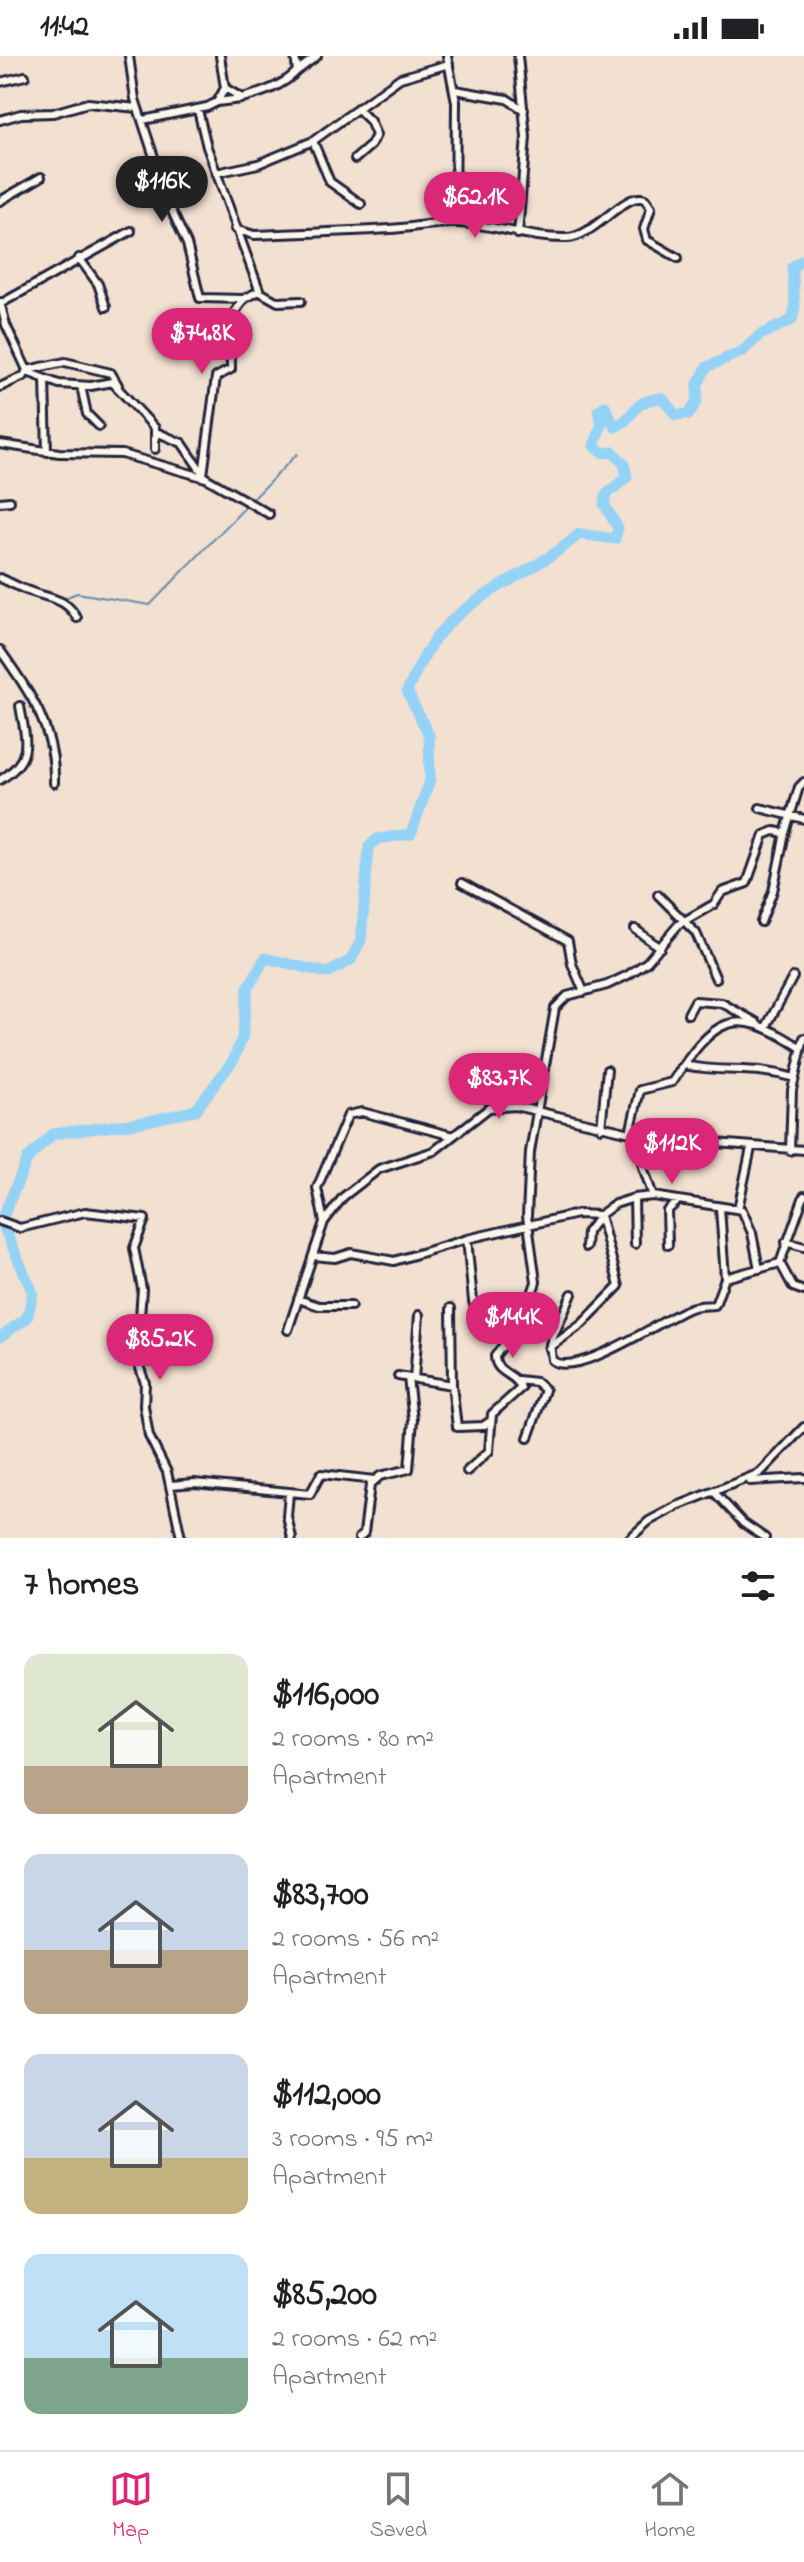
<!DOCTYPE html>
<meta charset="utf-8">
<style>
body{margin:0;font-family:"Indie Flower",sans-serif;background:#f6f6f6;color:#202124;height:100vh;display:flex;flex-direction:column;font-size:30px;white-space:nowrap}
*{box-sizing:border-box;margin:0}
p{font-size:26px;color:#757577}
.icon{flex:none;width:44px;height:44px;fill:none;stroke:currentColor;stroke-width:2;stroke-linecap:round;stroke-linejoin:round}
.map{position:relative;height:1482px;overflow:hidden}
.drawer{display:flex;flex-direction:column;background:#fff;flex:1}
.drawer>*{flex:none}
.price{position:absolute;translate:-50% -68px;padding:0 18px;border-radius:28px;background:#db2777;color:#fff;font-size:26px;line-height:52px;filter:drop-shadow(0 2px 4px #0008)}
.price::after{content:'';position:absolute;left:50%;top:48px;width:24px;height:18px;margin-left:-12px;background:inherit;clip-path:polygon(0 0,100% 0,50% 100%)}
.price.active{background:#222;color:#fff}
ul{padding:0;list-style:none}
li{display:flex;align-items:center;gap:24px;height:200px;padding:0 24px}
li span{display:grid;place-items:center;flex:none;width:224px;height:160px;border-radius:16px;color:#555}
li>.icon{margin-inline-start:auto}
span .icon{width:96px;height:96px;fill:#fffc;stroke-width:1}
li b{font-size:34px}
h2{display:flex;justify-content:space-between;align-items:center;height:96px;padding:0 24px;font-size:34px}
.status{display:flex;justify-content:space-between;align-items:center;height:56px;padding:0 40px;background:#fff;direction:ltr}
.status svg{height:22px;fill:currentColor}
.tabs{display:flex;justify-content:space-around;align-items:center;height:112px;border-top:2px solid #e0e0e0;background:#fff;font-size:22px;color:#757577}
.tabs a{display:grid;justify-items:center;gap:4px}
.tabs .active{color:#db2777}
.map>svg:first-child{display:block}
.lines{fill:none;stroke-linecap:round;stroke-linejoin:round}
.stream{stroke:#678cab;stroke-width:2}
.river{stroke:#95d3f6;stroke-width:11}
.minor-casing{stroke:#22223b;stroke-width:12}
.minor{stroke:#fbf7ec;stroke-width:6}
</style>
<div class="status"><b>11:42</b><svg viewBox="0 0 49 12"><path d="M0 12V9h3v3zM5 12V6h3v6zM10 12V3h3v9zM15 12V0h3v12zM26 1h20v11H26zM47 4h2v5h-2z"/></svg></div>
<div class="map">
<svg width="804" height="1482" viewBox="0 0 804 1482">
<rect width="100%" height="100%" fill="#f2e0d1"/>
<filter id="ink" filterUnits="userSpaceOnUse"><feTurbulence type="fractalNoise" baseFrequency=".0125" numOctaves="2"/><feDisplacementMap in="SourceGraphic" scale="16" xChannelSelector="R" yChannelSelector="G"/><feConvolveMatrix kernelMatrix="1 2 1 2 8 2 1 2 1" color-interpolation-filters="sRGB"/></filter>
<g filter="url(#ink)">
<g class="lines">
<path class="stream" d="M60,544L77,537L150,549L297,398"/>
<path class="river" d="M0,1281L27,1262L33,1237L1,1165L28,1102L53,1078L144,1066L196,1054L234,1003L242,982L248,932L265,902L327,917L351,904L361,884L369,791L377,783L411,778L430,724L429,679L407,635C419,610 429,586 450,566C485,532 541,513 579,478L615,483L618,472L604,448L607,438L627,421L624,408L613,396L604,397L594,390L602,367L598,355L605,350L615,371C637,362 628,345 662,342L676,359L689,358L697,345L698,328L707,311L743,295L760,279L792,264L795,251L792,211L804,203"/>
<defs>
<path id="minor" d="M129,0L135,43L171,153L187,188L200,242L244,243L259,235
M220,0L225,32L242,42C262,37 283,30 297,15L295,0
M447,0L456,46L455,166
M297,15L317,0
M0,26L25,20
M455,34L507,43L524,54
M217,46L241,43
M198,54L207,91L260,236L278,246L301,245
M0,64L21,58L53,57L88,47L137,52
M143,64L207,51L217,46L225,32
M313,85L330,126L361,148
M355,103L371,89L376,79L370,65L357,52
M216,117L258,108L313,85L400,22L449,8
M0,145L41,121
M235,173L254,179C299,177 344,176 390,173C412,172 435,166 457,167C495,168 529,183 567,182C595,181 624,135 645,143L651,152L644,173L647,184L678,202
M518,178L526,81L518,0
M79,202L98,228L106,251
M0,246L6,269L27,314L24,320L0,331
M0,248L131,175
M27,314L65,306L111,317L118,329
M27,316L59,328L91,330L112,326L155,372V393
M45,323L47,396
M81,330L87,358L99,370
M156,376L182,387L206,422L269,458
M0,388L59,397L122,398L206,422
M203,419L216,321L231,313L230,263L244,243
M0,446L10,445
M0,522C10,526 19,532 29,535C50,543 65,541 77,562
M0,594C30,636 56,674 54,727
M0,724C34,703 26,685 20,650
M760,752L804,763
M462,827L568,885L572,908L584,936
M658,839L696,877L716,923
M761,866L773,835L785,777
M635,873L660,892
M688,958L695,945L722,947L756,966
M766,971L793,921
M684,1009C725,1018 753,1009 795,1022
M601,1072L607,1014
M630,1077L640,1034L672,1026C714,964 732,946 801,992
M642,1080L643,1111L653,1140
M790,1095L792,1034L804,982
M634,1142L635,1188
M738,1153L751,1092
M0,1165L20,1172L85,1156L145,1163L134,1192L142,1233L137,1303L145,1327L144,1350L149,1380L167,1416L181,1482
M324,1166L317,1132L348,1059L362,1056L453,1080
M467,1183L473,1245L480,1269
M786,1186L804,1191
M668,1189L667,1155L676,1147
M313,1200L335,1202L351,1197L394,1205L467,1183L577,1158L600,1159L615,1148L634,1142L653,1140L742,1154L752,1177L759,1213
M780,1207L793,1231L804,1235
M725,1222L780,1207L804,1140
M572,1238L550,1288L552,1304C575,1324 664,1262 690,1252C699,1249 707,1250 715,1249L725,1222L720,1152
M298,1243L319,1250H351
M451,1252L452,1328
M288,1274L324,1166L343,1141L379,1113L434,1095L489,1052L515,1050L652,1082L804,1094
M549,1292L582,1268L619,1230L600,1159L587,1176L586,1191
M398,1320L452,1329L457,1371L483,1370L489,1366
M414,1323L419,1259
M518,1324L536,1326L545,1334L528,1382
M467,1415L489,1395L492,1358L521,1332C516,1317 495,1318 495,1300L523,1263L536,1226L527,1160L530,1096L555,952L567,940L607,929L628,919L647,906L679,868L714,848L722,836L747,827L764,779L774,775L785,777L799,731L804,726
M750,1425L804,1422
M171,1429L194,1427L310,1438L321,1418L375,1424
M714,1436L743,1467L765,1482
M289,1437L287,1460L292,1482
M359,1482L364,1477L370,1429L380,1420L409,1413L413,1364L408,1322
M630,1482L649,1465L677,1450L760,1417L804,1371"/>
</defs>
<use href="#minor" class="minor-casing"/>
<use href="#minor" class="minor"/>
</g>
</g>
</svg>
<b class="price active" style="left:162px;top:168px">$116K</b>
<b class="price" style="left:475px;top:184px">$62.1K</b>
<b class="price" style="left:202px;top:320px">$74.8K</b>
<b class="price" style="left:499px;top:1065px">$83.7K</b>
<b class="price" style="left:672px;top:1130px">$112K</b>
<b class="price" style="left:513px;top:1304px">$144K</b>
<b class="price" style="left:160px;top:1326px">$85.2K</b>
</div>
<section class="drawer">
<h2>7 homes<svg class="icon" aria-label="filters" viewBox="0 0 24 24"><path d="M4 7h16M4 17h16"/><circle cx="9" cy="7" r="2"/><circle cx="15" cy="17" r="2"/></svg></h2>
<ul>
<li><span style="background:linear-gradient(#dfe7d0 70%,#b9a48a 0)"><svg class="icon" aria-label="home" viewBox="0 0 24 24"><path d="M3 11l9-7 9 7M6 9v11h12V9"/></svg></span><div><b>$116,000</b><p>2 rooms · 80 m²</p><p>Apartment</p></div></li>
<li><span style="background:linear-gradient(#c9d6e8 60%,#b9a48a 0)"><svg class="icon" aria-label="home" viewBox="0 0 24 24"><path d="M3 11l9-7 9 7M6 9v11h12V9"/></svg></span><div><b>$83,700</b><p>2 rooms · 56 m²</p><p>Apartment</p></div></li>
<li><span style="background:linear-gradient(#c9d6e8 65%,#c2b280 0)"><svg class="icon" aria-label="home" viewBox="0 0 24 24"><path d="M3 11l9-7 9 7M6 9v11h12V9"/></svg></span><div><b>$112,000</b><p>3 rooms · 95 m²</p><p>Apartment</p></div></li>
<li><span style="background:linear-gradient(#bfe0f5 65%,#7fa58c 0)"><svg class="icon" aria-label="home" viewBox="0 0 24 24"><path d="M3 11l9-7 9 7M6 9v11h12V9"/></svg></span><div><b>$85,200</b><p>2 rooms · 62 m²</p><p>Apartment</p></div></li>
</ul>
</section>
<nav class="tabs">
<a class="active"><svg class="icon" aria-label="map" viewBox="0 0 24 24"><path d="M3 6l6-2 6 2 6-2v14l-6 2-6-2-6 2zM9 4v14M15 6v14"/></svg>Map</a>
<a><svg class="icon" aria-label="saved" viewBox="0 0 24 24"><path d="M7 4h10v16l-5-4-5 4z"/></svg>Saved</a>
<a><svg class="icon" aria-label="home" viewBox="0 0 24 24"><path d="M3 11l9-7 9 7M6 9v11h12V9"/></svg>Home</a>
</nav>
